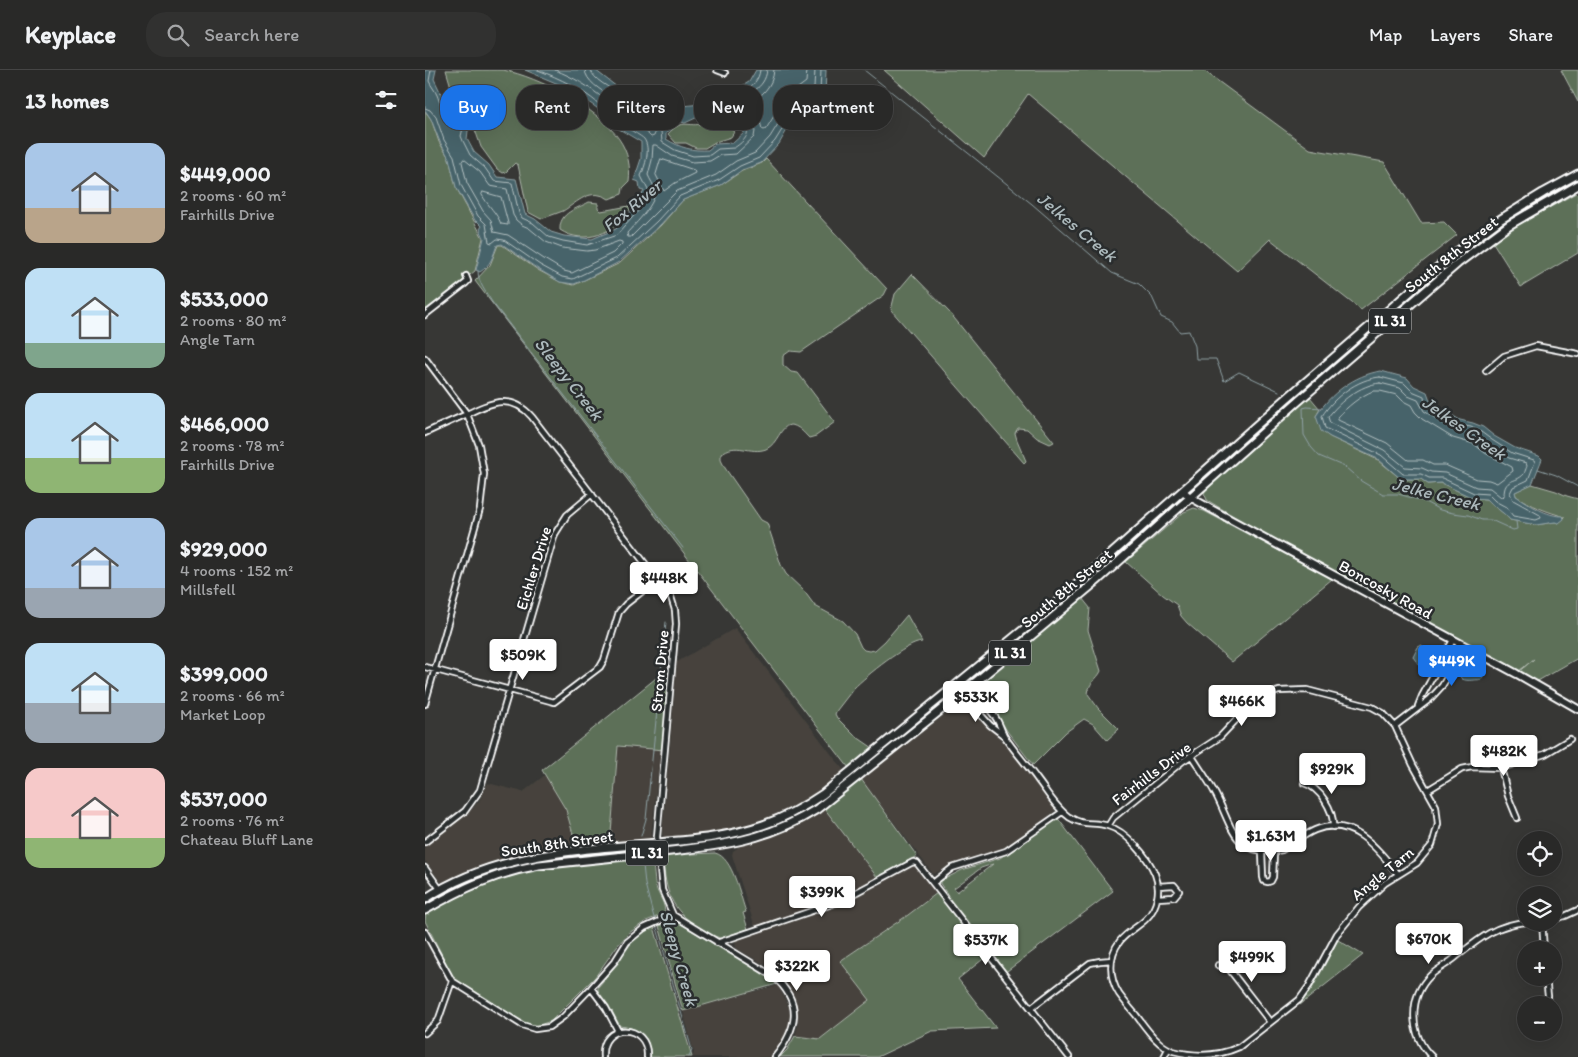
<!DOCTYPE html>
<meta charset="utf-8">
<style>
body{margin:0;font-family:Itim,sans-serif;background:#313130;color:#f1f3f6;height:100vh;display:flex;flex-direction:column;font-size:19px;white-space:nowrap}
*{box-sizing:border-box;margin:0}
p{font-size:16px;color:#a5a6a8}
.icon{flex:none;width:28px;height:28px;fill:none;stroke:currentColor;stroke-width:2;stroke-linecap:round;stroke-linejoin:round}
.map{position:relative;flex:1;overflow:hidden}
.details{display:flex;flex-direction:column;background:#292928;width:425px}
.details>*{flex:none}
.banner{position:absolute;left:15px;top:15px;width:475px;height:45px;display:flex;gap:10px}
.controls{position:absolute;left:1092px;top:761px;display:grid;gap:10px}
.controls a{display:grid;place-items:center;width:45px;height:45px;border-radius:50%;background:#292928;box-shadow:0 5px 20px #0002,0 0 0 1px #454545;font-size:25px}
.price{position:absolute;translate:-50% -42px;padding:0 11px;border-radius:5px;background:#fff;color:#222;font-size:16px;line-height:32px;filter:drop-shadow(0 1px 2px #0008)}
.price::after{content:'';position:absolute;left:50%;top:30px;width:15px;height:11px;margin-left:-8px;background:inherit;clip-path:polygon(0 0,100% 0,50% 100%)}
.price.current{background:#1a73e8;color:#fff}
ul{padding:0;list-style:none}
li{display:flex;align-items:center;gap:15px;height:125px;padding:0 25px}
li span{display:grid;place-items:center;flex:none;width:140px;height:100px;border-radius:15px;color:#555}
li>.icon{margin-inline-start:auto}
span .icon{width:60px;height:60px;fill:#fffc;stroke-width:1}
li b{font-size:21px}
h2{display:flex;justify-content:space-between;align-items:center;height:60px;padding:0 25px;font-size:21px}
.pill{padding:0 18px;border-radius:20px;background:#292928;box-shadow:0 5px 20px #0002,0 0 0 1px #454545;font-size:18px;line-height:45px}
.pill.current{background:#1a73e8;color:#fff}
header{display:flex;align-items:center;gap:30px;box-sizing:border-box;height:70px;padding:0 25px;background:#292928;border-bottom:1px solid #454545}
header strong{font-size:24px}
nav{display:flex;gap:28px;margin-inline-start:auto;font-size:18px}
.search{width:350px;height:45px;background:#313130;display:flex;align-items:center;gap:12px;box-sizing:border-box;padding:0 18px;border-radius:20px;color:#a5a6a8;font-size:19px}
main{display:flex;flex:1;min-height:0}
.map>svg:first-child{display:block}
.built{fill:#46433d}
.green{fill:#5d6f58;stroke:#aeb7ac;fill-rule:evenodd}
.water{fill:#46646a;stroke:#90a2a6;fill-rule:evenodd}
.lines{fill:none;stroke-linecap:round;stroke-linejoin:round}
.shore{stroke:#b5c1c3;stroke-width:1}
.stream{stroke:#90a2a6;stroke-width:1}
.street-casing{stroke:#fff;stroke-width:8}
.secondary-casing{stroke:#fff;stroke-width:10}
.primary-casing{stroke:#fff;stroke-width:11}
.street{stroke:#2a2d2e;stroke-width:4.5}
.secondary{stroke:#2a2d2e;stroke-width:6}
.primary{stroke:#2a2d2e;stroke-width:7}
.labels{text-anchor:middle;stroke-width:5;stroke-linejoin:round;paint-order:stroke}
.shield{fill:#2a2d2e;stroke:#bfc0c0;stroke-width:1}
.shield-label{font-size:15px;font-weight:bold;fill:#fff}
.street-label{font-size:16px;fill:#fff;stroke:#2a2d2e}
.water-label{font-size:18px;font-style:italic;fill:#acb9bc;stroke:#2a2d2e}
</style>
<header>
<strong>Keyplace</strong>
<div class="search"><svg class="icon" aria-label="search" viewBox="0 0 24 24"><circle cx="10" cy="10" r="6"/><path d="M15 15l6 6"/></svg>Search here</div>
<nav><a>Map</a><a>Layers</a><a>Share</a></nav>
</header>
<main>
<section class="details">
<h2>13 homes<svg class="icon" aria-label="filters" viewBox="0 0 24 24"><path d="M4 7h16M4 17h16"/><circle cx="9" cy="7" r="2"/><circle cx="15" cy="17" r="2"/></svg></h2>
<ul>
<li><span style="background:linear-gradient(#a9c7e8 65%,#b9a48a 0)"><svg class="icon" aria-label="home" viewBox="0 0 24 24"><path d="M3 11l9-7 9 7M6 9v11h12V9"/></svg></span><div><b>$449,000</b><p>2 rooms · 60 m²</p><p>Fairhills Drive</p></div></li>
<li><span style="background:linear-gradient(#bfe0f5 75%,#7fa58c 0)"><svg class="icon" aria-label="home" viewBox="0 0 24 24"><path d="M3 11l9-7 9 7M6 9v11h12V9"/></svg></span><div><b>$533,000</b><p>2 rooms · 80 m²</p><p>Angle Tarn</p></div></li>
<li><span style="background:linear-gradient(#bfe0f5 65%,#8fb573 0)"><svg class="icon" aria-label="home" viewBox="0 0 24 24"><path d="M3 11l9-7 9 7M6 9v11h12V9"/></svg></span><div><b>$466,000</b><p>2 rooms · 78 m²</p><p>Fairhills Drive</p></div></li>
<li><span style="background:linear-gradient(#a9c7e8 70%,#9aa5b1 0)"><svg class="icon" aria-label="home" viewBox="0 0 24 24"><path d="M3 11l9-7 9 7M6 9v11h12V9"/></svg></span><div><b>$929,000</b><p>4 rooms · 152 m²</p><p>Millsfell</p></div></li>
<li><span style="background:linear-gradient(#bfe0f5 60%,#9aa5b1 0)"><svg class="icon" aria-label="home" viewBox="0 0 24 24"><path d="M3 11l9-7 9 7M6 9v11h12V9"/></svg></span><div><b>$399,000</b><p>2 rooms · 66 m²</p><p>Market Loop</p></div></li>
<li><span style="background:linear-gradient(#f6c9c9 70%,#8fb573 0)"><svg class="icon" aria-label="home" viewBox="0 0 24 24"><path d="M3 11l9-7 9 7M6 9v11h12V9"/></svg></span><div><b>$537,000</b><p>2 rooms · 76 m²</p><p>Chateau Bluff Lane</p></div></li>
</ul>
</section>
<div class="map">
<svg width="1153" height="987" viewBox="0 0 1153 987">
<rect width="100%" height="100%" fill="#373735"/>
<filter id="ink" filterUnits="userSpaceOnUse"><feTurbulence type="fractalNoise" baseFrequency=".02" numOctaves="2"/><feDisplacementMap in="SourceGraphic" scale="10" xChannelSelector="R" yChannelSelector="G"/><feConvolveMatrix kernelMatrix="1 2 1 2 8 2 1 2 1" color-interpolation-filters="sRGB"/></filter>
<g filter="url(#ink)">
<path class="built" d="M310,558L420,702L381,730L338,751L303,761L240,768L237,765L252,592Z
M539,632L545,636L582,676L628,733L630,739L629,742L594,769L588,771L577,779L536,792L508,804L436,709L533,634Z
M193,677L236,680L226,768L223,771L185,775Z
M120,705L141,740L152,778L98,785L56,797L22,812L17,813L15,811L0,791V777L45,741L54,731L63,713L98,722Z
M399,738L452,807L434,818L410,830L330,857L307,785L308,781L316,775L361,760Z
M487,796L493,797L512,822L483,845L415,891L445,930L395,969L370,966L373,955V940L362,914L358,907L350,901L311,878L310,871L314,868L412,836Z
M353,915L364,937L366,950L360,968L347,987H267L269,983L258,941Z"/>
<path class="green" d="M21,0C39,0 61,0 78,0C114,7 173,38 194,69C203,82 206,97 204,112L198,118L197,124L184,129C165,117 153,132 138,141C131,144 123,146 116,149L103,142L93,95L90,93L81,102L78,103L72,99L56,77L46,48L42,42L32,37Z
M459,0H778L885,79L959,92L996,153L1019,152L1032,165L936,240L845,169L812,201L603,24L559,88Z
M1136,0H1153V32Z
M0,41L6,49L14,72L24,88L31,117L58,168L50,201L0,240Z
M281,52L301,55L309,62L306,67L290,72L280,78H271L261,73H251L243,64C259,46 265,60 281,52Z
M341,89L462,219L459,225L376,282L365,281L358,286V295L366,302L373,303L410,352L391,366L384,368C379,363 373,355 365,355C355,356 353,374 341,379C325,385 311,371 296,384V390L300,398L336,450L342,453L356,495L361,504L379,521L390,536L418,551L430,564L436,577L439,580L444,581L450,580L460,571L482,545L497,572C481,573 441,606 429,618C423,625 418,633 412,640L410,644L412,648L429,665L448,678L424,698L50,211L65,195L73,175H77L113,200L135,212L149,215L195,193L236,155L258,130L296,115L317,101L337,93Z
M1151,123L1153,125V183L1096,217L1067,171L1080,162Z
M164,132L173,133V138L176,141L204,136L205,139C191,163 159,176 135,160C134,142 152,139 164,132Z
M487,204L525,243L629,372L625,374L612,368L602,359L593,358L590,363L592,370L601,391L599,393L466,240L470,224Z
M885,327L895,339L891,346L897,361L905,367L953,390L976,409H996L1003,414L1016,413L1048,428L1061,429C1068,437 1078,441 1085,450L1111,455L1130,452L1134,453L1140,447C1123,442 1106,436 1091,426L1090,422L1107,414L1131,421L1142,426L1153,429V588L1111,612L1093,602L1109,589L1093,602L850,471L782,430L779,423L784,415Z
M769,438L779,441L907,509L807,592L762,553L756,546L752,535L738,525L701,492L759,442Z
M657,528L665,538L663,560L676,601C672,610 664,611 663,624L673,638L694,659L682,670L668,654L659,649L641,662L608,695L582,661L570,640L556,622L554,616L557,610Z
M246,596L239,680L193,676L185,775L152,778L141,740L117,700Z
M436,709L492,786L452,807L399,738Z
M631,746L688,821L578,904L521,829L524,827L514,812L537,800L575,788ZM568,794L532,822L529,818L556,798Z
M290,783C308,787 315,826 321,842L318,843L323,859L295,868C288,866 281,861 274,857C245,840 241,821 238,790L240,786L244,785Z
M222,787C231,792 228,808 231,817C233,825 242,835 239,844L221,851L204,863L192,876L170,907L126,951L111,956L97,952L29,909L0,851L1,843C28,826 57,812 88,804C131,793 178,792 222,787Z
M512,823L562,886L533,909L571,958L507,961L452,987H355L362,980L370,966L395,969L445,930L415,891L483,845Z
M251,851L349,911L352,914L258,941L234,856Z
M229,857L267,987H225C226,974 219,962 206,958C202,957 199,957 195,956L187,941L173,922V917C191,897 203,868 229,857Z
M913,870L938,885L875,935L888,917Z"/>
<path class="water" d="M0,0H11L9,9C15,21 20,33 27,45L38,44L44,53L42,69L49,82L64,95L72,107L91,109L100,144L110,149L126,162L139,166L167,169L191,159L210,137L219,121L215,120L214,112L209,110L216,89V72L189,56L172,38L143,18L100,0H170L192,17L235,35L246,37L277,34L298,27L324,12L331,0H401L400,27L387,30L377,45L366,53L354,74L336,93L317,100L296,115L258,130L235,155L194,192L159,210L149,214L135,212L113,199L77,174L72,175C68,186 66,195 55,202L51,200L59,168L55,159L57,156L52,151L51,152L31,117L24,88L15,72L6,49L0,40ZM294,43L317,53L319,63L308,73L290,74L283,80C267,81 256,78 241,69V63L248,58L245,53L250,50L260,53L275,46L282,57L283,51Z
M956,301L982,308L989,316L1002,322L1006,333L1035,350L1048,353L1058,357L1069,366L1090,378L1114,386L1117,389L1107,414L1090,422L1091,426C1103,434 1123,447 1138,446L1139,449L1134,453L1130,452L1111,455L1085,450C1078,441 1068,437 1061,429L1048,428L1016,413L1003,414L996,409H976L953,389L905,367L896,361L891,346C905,324 929,305 956,301Z
M997,575L998,582L1003,592L1002,596L998,597L994,595L988,587L993,577Z
M1042,601L1055,604L1058,608L1056,610C1049,609 1044,612 1037,609L1035,607L1037,603Z"/>
<g class="lines">
<path class="shore" d="M6,0L4,11C6,16 10,20 12,25C17,38 20,51 36,50L39,54L36,66L38,71L45,85L60,98L69,111L87,113L94,143L97,148L108,153L124,167L138,171L162,175L192,165L214,140L224,122L216,106C220,96 226,79 219,69C218,67 198,56 194,52C186,47 181,39 174,34C155,18 136,9 113,0
M130,0C148,7 165,17 180,30C186,36 191,42 197,47C206,55 218,58 226,67L229,66L234,53V47C216,40 161,21 160,0
M166,0C168,17 230,38 246,42L247,46L241,50L240,57L236,61L237,72L250,80L268,86L285,85L293,79L309,78C321,70 326,64 320,50L305,41L294,37L293,35C307,24 333,21 335,0
M342,0C340,20 322,23 310,34L311,37L326,47L330,61L329,67L311,84L295,85L285,91L267,92L247,86L231,75H228L227,90L223,105C225,110 229,115 230,120C232,133 210,154 202,163L203,167H206L252,121L291,105L311,91L330,83L345,67L358,46L369,37L380,22L389,18L390,0
M349,0C348,17 336,25 325,35L333,44L337,59L339,60L341,59L352,41L363,32L373,18L381,12L382,0
M0,38L5,40L11,47L19,70L29,86L36,115L53,146L61,154L64,172L67,173L72,169L79,170L115,195L137,207L148,209L156,205L192,188L232,151L255,126L294,110L315,96L334,88L350,71L363,50L373,42L383,27L395,23L396,0
M39,89L55,102L65,116L82,119L88,145L91,150L97,155L104,158L121,172L137,178L162,181L170,180L194,171L197,172V174L188,183L147,203L139,201L119,189L83,165L69,162L66,150L58,141L42,113L37,92Z
M236,89L269,100L270,103L250,113L239,121L231,105Z
M58,122L76,127L83,153V155L76,154C72,143 63,136 57,125Z
M955,307L979,313L987,321L999,326L1000,333L1003,337L1033,355L1046,357L1056,362L1067,370L1087,383L1109,390L1110,392L1103,410L1088,417L1085,423L1088,430L1115,445L1116,448L1111,450L1088,446L1081,437L1070,431L1063,424L1049,423L1017,408H1004L996,404H978L956,385L900,358L897,346C909,327 932,309 955,307Z
M955,313L975,318L983,326L993,330L999,341L1029,360L1053,367L1063,376L1084,388L1101,393L1102,396C1102,396 1099,404 1099,404C1090,414 1079,407 1079,426L1076,427L1065,418L1051,417L1020,403L1006,402L997,398L980,397L959,380L905,353L903,347C915,331 935,315 955,313Z
M948,321H955L972,325L978,331L986,335L990,342L997,349L1028,368L1049,374L1060,383L1087,397L1088,401L1072,413L1064,410L1052,409L1020,395H1008L998,390H983L962,373L913,350V347C922,337 935,326 948,321Z"/>
<path class="stream" d="M439,0L607,134L687,203L714,214L727,227L736,247L747,252L755,262L764,261L770,276L771,289H791L799,311L814,302L854,321
M53,201C53,213 61,222 67,232L258,478
M897,338L882,337L878,338L879,365L886,377L894,386L920,397L936,411L958,424H973L998,431L1015,440L1028,443L1043,445L1057,450H1066L1088,460L1092,459L1091,451
M1113,399L1131,405L1153,417
M216,766L221,749L241,552
M218,795L220,814L226,837L267,980L264,987"/>
<defs>
<path id="street" d="M292,0L300,3
M0,245L41,213L43,211L41,206
M0,288L42,344L54,375L59,404L55,439L0,634
M1061,301L1079,286L1111,276L1153,284
M0,363C13,357 26,351 40,345C65,333 86,322 107,347L246,527L250,540L251,554L232,767L237,820L248,845L348,906C379,933 372,959 350,987
M0,597L129,632L175,597L179,590L194,542L201,534L233,509
M552,611C552,617 552,621 554,626C559,635 567,641 572,650C575,655 577,662 580,667C590,682 602,695 612,709C622,722 631,738 644,747C660,757 668,751 683,756C701,761 723,787 730,804C736,819 733,837 721,849C713,857 702,862 695,871C683,886 684,908 694,924C699,931 705,938 711,945C721,958 732,975 748,981C771,987 792,987 814,977L874,930L884,916L912,864L934,837L960,813L992,793L1007,775L1013,754L1011,736L988,695L970,656L958,643L947,637L882,620L854,621L840,626L828,632L795,667L758,691L688,748L683,756
M530,616L565,655L578,665
M993,636L997,626L1028,570
M970,656L1005,629L1017,616L1040,577
M766,685C775,699 784,711 791,725C808,758 809,788 857,780C868,774 878,765 890,760C927,745 953,779 973,804
M1076,698L1083,726L1092,748
M879,713C895,718 909,740 908,757
M1003,720L1037,699L1047,697L1076,698L1120,684L1145,669
M0,772L40,741L55,720L130,464L142,445L167,424
M837,782L838,807L839,811L843,812L846,811L848,807L849,782
M0,798L15,819
M508,813L527,798L581,781L637,742
M732,828L749,827L754,821L749,815L733,816
M1129,849L1140,846L1153,840
M1117,852L1119,880
M0,862L27,911L13,951L0,963
M292,873L413,832L488,792L492,793L644,987
M793,895L804,899L845,952
M1121,908L1123,926
M27,911L97,955L110,959L124,957L138,947L166,918L190,891L202,872L219,858L248,845
M166,918L181,938L193,961
M606,938L665,893L675,891L687,890
M178,987C175,952 224,952 222,987
M739,987L743,979
M1007,987C984,965 983,927 1006,905C1014,898 1023,894 1031,887C1055,868 1070,855 1101,852"/>
<path id="secondary" d="M758,421L765,427L788,440L1092,604L1153,639"/>
<path id="primary" d="M0,829C69,783 153,780 233,773C268,770 304,767 338,755C359,748 379,737 398,724L630,534L861,329L1024,188L1076,149L1118,123L1153,104
M0,840C38,818 70,803 114,795C152,791 190,787 228,783C290,776 338,773 392,739L552,611L674,509L870,334L1033,193L1084,155L1153,115"/>
</defs>
<use href="#street" class="street-casing"/>
<use href="#secondary" class="secondary-casing"/>
<use href="#primary" class="primary-casing"/>
<use href="#street" class="street"/>
<use href="#secondary" class="secondary"/>
<use href="#primary" class="primary"/>
</g>
</g>
<g class="labels">
<g class="shield">
<rect x="944" y="238.5" width="42" height="25" rx="4"/>
<rect x="564" y="570.5" width="42" height="25" rx="4"/>
<rect x="201" y="770.5" width="42" height="25" rx="4"/>
</g>
<g class="shield-label">
<text x="965" y="256">IL 31</text>
<text x="585" y="588">IL 31</text>
<text x="222" y="788">IL 31</text>
</g>
<g class="street-label">
<text transform="translate(1026 184) rotate(-38)" y="6">South 8th Street</text>
<text transform="translate(108 498) rotate(-73)" y="6">Eichler Drive</text>
<text transform="translate(641 518) rotate(-40)" y="6">South 8th Street</text>
<text transform="translate(961 519) rotate(29)" y="6">Boncosky Road</text>
<text transform="translate(234 601) rotate(-85)" y="6">Strom Drive</text>
<text transform="translate(726 703) rotate(-37)" y="6">Fairhills Drive</text>
<text transform="translate(132 773) rotate(-8)" y="6">South 8th Street</text>
<text transform="translate(957 803) rotate(-39)" y="6">Angle Tarn</text>
</g>
<g class="water-label">
<text transform="translate(207 136) rotate(-40)" y="6">Fox River</text>
<text transform="translate(652 157) rotate(40)" y="6">Jelkes Creek</text>
<text transform="translate(144 309) rotate(52)" y="6">Sleepy Creek</text>
<text transform="translate(1039 358) rotate(35)" y="6">Jelkes Creek</text>
<text transform="translate(1011 424) rotate(14)" y="6">Jelke Creek</text>
<text transform="translate(254 888) rotate(74)" y="6">Sleepy Creek</text>
</g>
</g>
</svg>
<div class="controls">
<a><svg class="icon" aria-label="locate" viewBox="0 0 24 24"><circle cx="12" cy="12" r="6"/><path d="M12 2v4M12 18v4M2 12h4M18 12h4"/></svg></a>
<a><svg class="icon" aria-label="layers" viewBox="0 0 24 24"><path d="M12 4l9 5-9 5-9-5zM3 14l9 5 9-5"/></svg></a>
<a>+</a>
<a>−</a>
</div>
<b class="price" style="left:239px;top:534px">$448K</b>
<b class="price" style="left:98px;top:611px">$509K</b>
<b class="price current" style="left:1027px;top:617px">$449K</b>
<b class="price" style="left:551px;top:653px">$533K</b>
<b class="price" style="left:817px;top:657px">$466K</b>
<b class="price" style="left:1079px;top:707px">$482K</b>
<b class="price" style="left:907px;top:725px">$929K</b>
<b class="price" style="left:846px;top:792px">$1.63M</b>
<b class="price" style="left:397px;top:848px">$399K</b>
<b class="price" style="left:1004px;top:895px">$670K</b>
<b class="price" style="left:561px;top:896px">$537K</b>
<b class="price" style="left:827px;top:913px">$499K</b>
<b class="price" style="left:372px;top:922px">$322K</b>
<div class="banner">
<a class="pill current">Buy</a>
<a class="pill">Rent</a>
<a class="pill">Filters</a>
<a class="pill">New</a>
<a class="pill">Apartment</a>
</div>
</div>
</main>
